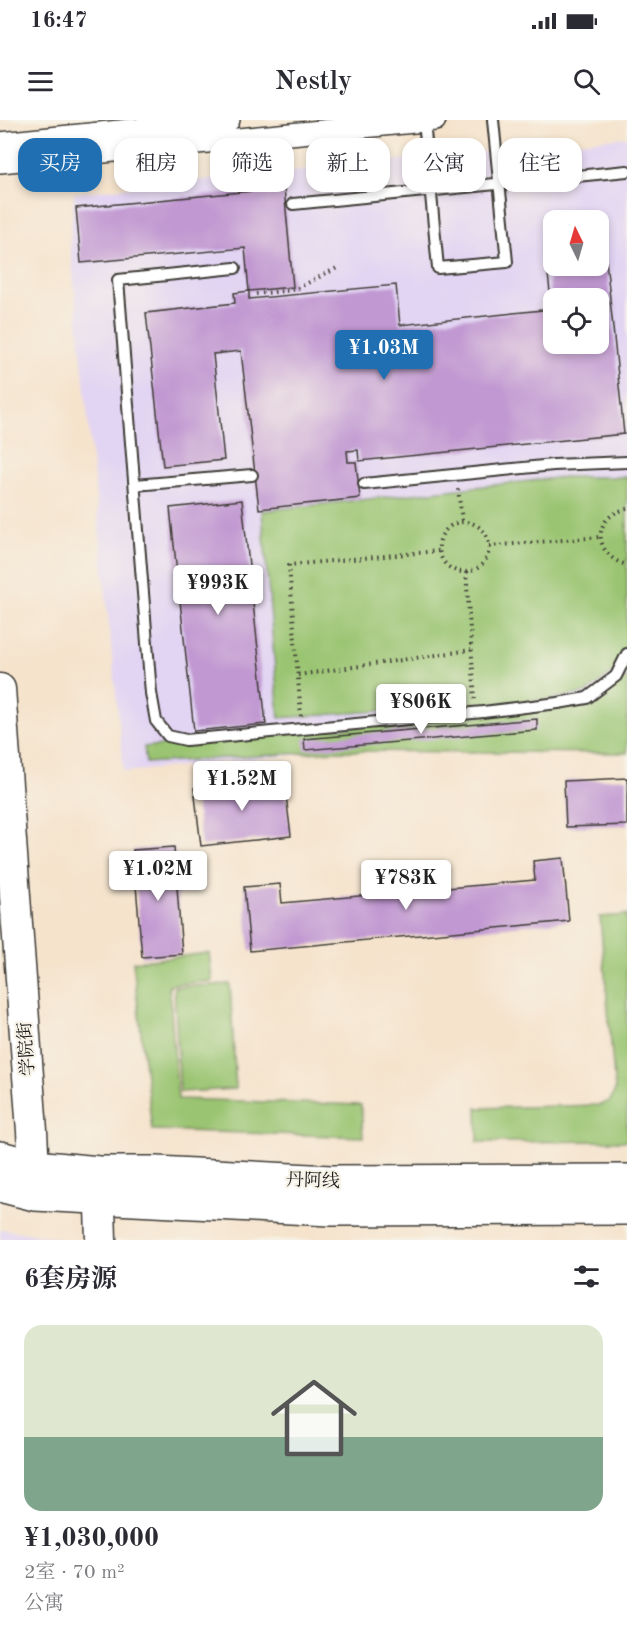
<!DOCTYPE html>
<html lang="zh">
<meta charset="utf-8">
<style>
body{margin:0;font-family:"Old Standard TT","Noto Serif SC",serif;background:#f2f2f3;color:#2b2b33;height:100vh;display:flex;flex-direction:column;font-size:22px;white-space:nowrap}
*{box-sizing:border-box;margin:0}
p{font-size:20px;color:#7c7c81}
.icon{flex:none;width:33px;height:33px;fill:none;stroke:currentColor;stroke-width:2;stroke-linecap:round;stroke-linejoin:round}
.map{position:relative;height:1120px;overflow:hidden}
.sheet{display:flex;flex-direction:column;background:#fff;flex:1}
.sheet>*{flex:none}
.hud{position:absolute;left:18px;top:18px;width:591px;height:54px;display:flex;gap:12px}
.needle{width:39px;rotate:355deg}
.controls{position:absolute;left:543px;top:90px;display:grid;gap:12px}
.controls a{display:grid;place-items:center;width:66px;height:66px;border-radius:12px;background:#fff;box-shadow:0 3px 9px #0003;font-size:30px}
.price{position:absolute;translate:-50% -51px;padding:0 14px;border-radius:6px;background:#fff;color:#222;font-size:20px;line-height:39px;filter:drop-shadow(0 2px 3px #0008)}
.price::after{content:'';position:absolute;left:50%;top:36px;width:18px;height:14px;margin-left:-9px;background:inherit;clip-path:polygon(0 0,100% 0,50% 100%)}
.price.current{background:#1f6fb2;color:#fff}
ul{padding:0;list-style:none}
li{display:grid;align-content:center;gap:12px;height:318px;padding:0 24px}
li span{display:grid;place-items:center;height:186px;border-radius:18px;color:#555}
li>.icon{margin-inline-start:auto}
span .icon{width:108px;height:108px;fill:#fffc;stroke-width:1}
li b{font-size:26px}
h2{display:flex;justify-content:space-between;align-items:center;height:72px;padding:0 24px;font-size:26px}
.tag{padding:0 21px;border-radius:18px;background:#fff;box-shadow:0 3px 9px #0003;font-size:21px;line-height:54px}
.tag.current{background:#1f6fb2;color:#fff}
.status{display:flex;justify-content:space-between;align-items:center;height:42px;padding:0 30px;background:#fff;direction:ltr}
.status svg{height:16px;fill:currentColor}
header{display:flex;justify-content:space-between;align-items:center;height:78px;padding:0 24px;background:#fff;font-size:27px;font-weight:600}
.map>svg:first-child{display:block}
.built{fill:#e2d4f3;fill-rule:evenodd}
.green{fill:#9ac471;stroke:#5b7046;stroke-width:1.5}
.building{fill:#c198d2;fill-rule:evenodd}
.lines{fill:none;stroke-linecap:round;stroke-linejoin:round}
.lane-casing{stroke:#3d3a36;stroke-width:14}
.street-casing{stroke:#3d3a36;stroke-width:24}
.secondary-casing{stroke:#3d3a36;stroke-width:33}
.highway-casing{stroke:#3d3a36;stroke-width:36}
.path{stroke:#3d3a36;stroke-width:4;stroke-dasharray:1.5 4.5;stroke-linecap:butt}
.lane{stroke:#fff;stroke-width:10}
.street{stroke:#fff;stroke-width:21}
.secondary{stroke:#fff;stroke-width:30}
.highway{stroke:#fff;stroke-width:33}
.labels{text-anchor:middle;stroke-width:4.5;stroke-linejoin:round;paint-order:stroke}
.street-label{font-size:18px;fill:#1c1c1c;stroke:#f7f3e8}
</style>
<div class="status"><b>16:47</b><svg viewBox="0 0 49 12"><path d="M0 12V9h3v3zM5 12V6h3v6zM10 12V3h3v9zM15 12V0h3v12zM26 1h20v11H26zM47 4h2v5h-2z"/></svg></div>
<header><svg class="icon" aria-label="menu" viewBox="0 0 24 24"><path d="M4 6h16M4 12h16M4 18h16"/></svg>Nestly<svg class="icon" aria-label="search" viewBox="0 0 24 24"><circle cx="10" cy="10" r="6"/><path d="M15 15l6 6"/></svg></header>
<div class="map">
<svg width="627" height="1120" viewBox="0 0 627 1120">
<rect width="100%" height="100%" fill="#f7f3e8"/>
<filter id="ink" filterUnits="userSpaceOnUse"><feTurbulence type="fractalNoise" baseFrequency=".0167" numOctaves="2"/><feDisplacementMap in="SourceGraphic" scale="12" xChannelSelector="R" yChannelSelector="G"/><feConvolveMatrix kernelMatrix="1 2 1 2 8 2 1 2 1" color-interpolation-filters="sRGB"/></filter>
<filter id="wash" filterUnits="userSpaceOnUse"><feTurbulence type="fractalNoise" baseFrequency=".008" numOctaves="4" result="noise"/><feDisplacementMap in="SourceGraphic" scale="24" xChannelSelector="R" yChannelSelector="G"/><feGaussianBlur stdDeviation="1.35" result="paint"/><feColorMatrix in="noise" values="0 0 0 0 0 0 0 0 0 0 0 0 0 0 0 0 0 1.4 0 .05"/><feComposite in="paint" operator="in"/></filter>
<g filter="url(#wash)">
<rect width="100%" height="100%" fill="#f5e3cc"/>
<path class="built" d="M627,17V633L334,631L124,652L70,123L74,73ZM554,100H598V146H554ZM554,178H598V224H554Z
M0,1109L58,1118L59,1120H0Z"/>
<path class="green" d="M565,357H627V525L611,554L586,573L551,579L279,598L262,391Z
M627,556V633L334,631L146,643L144,627L591,585Z
M627,795V1021L478,1022L477,988L600,985L610,981L615,970L600,797Z
M209,833L212,861L169,865L178,979L361,985L363,1017L152,1010L133,842Z
M230,864L236,969L180,972L174,867Z"/>
<g id="blocks">
<path class="building" d="M284,68L293,167L249,171L245,128L81,143L76,88Z
M598,140H606L624,314L359,341L358,330L347,331L348,342H356L360,378L259,389L241,231L213,234L224,340L163,346L146,193L235,183L234,173L249,171V179L396,165L400,205L552,189L547,146H598ZM554,178H598V224H554Z
M242,380L266,604L194,611L170,388Z
M537,599V610L305,630L304,619Z
M627,658V705L566,707L564,661Z
M284,659L291,716L201,726L194,668Z
M174,727L182,834L142,837L133,730Z
M563,738L569,801L250,831L244,767L280,764L282,783L535,760L533,741Z"/>
</g>
</g>
<g filter="url(#ink)">
<use href="#blocks" fill-opacity="0" stroke="#3d3a36" stroke-width="1.5"/>
<g class="lines">
<defs>
<path id="lane" d="M424,1L438,148L507,142L493,0
M293,84L627,51
M235,148L118,160L151,573L156,601L168,616L186,620L483,592L558,583L587,578L616,556L627,534
M364,364L553,345L627,342
M135,365L252,355"/>
<path id="street" d="M0,23L229,0
M0,42L435,0"/>
<path id="secondary" d="M0,569L32,1011L35,1071
M99,1053L101,1120"/>
<path id="highway" d="M0,1038L34,1047L99,1053H156L331,1062L627,1061
M0,1065L35,1074L330,1089L627,1088"/>
</defs>
<use href="#lane" class="lane-casing"/>
<use href="#street" class="street-casing"/>
<use href="#secondary" class="secondary-casing"/>
<use href="#highway" class="highway-casing"/>
<path class="path" d="M256,174L294,170L337,148
M458,369L462,401
M627,389C591,396 593,436 627,445
M439 427a25 25 0 1 1 50 0a25 25 0 1 1-50 0Z
M489,426L601,417
M466,452L475,580
M298,555L471,530
M301,596L289,445L438,431"/>
<use href="#lane" class="lane"/>
<use href="#street" class="street"/>
<use href="#secondary" class="secondary"/>
<use href="#highway" class="highway"/>
</g>
</g>
<g class="labels">
<g class="street-label">
<text transform="translate(26 929) rotate(-94)" y="6">学院街</text>
<text transform="translate(313 1060) rotate(2)" y="6">丹阿线</text>
</g>
</g>
</svg>
<div class="controls">
<a><svg class="needle" viewBox="-14 -14 28 28"><path d="M0-13l5 13h-10z" fill="#e53935"/><path d="M0 13l5-13h-10z" fill="#7c7c81"/></svg></a>
<a><svg class="icon" aria-label="locate" viewBox="0 0 24 24"><circle cx="12" cy="12" r="6"/><path d="M12 2v4M12 18v4M2 12h4M18 12h4"/></svg></a>
</div>
<b class="price current" style="left:384px;top:261px">¥1.03M</b>
<b class="price" style="left:218px;top:496px">¥993K</b>
<b class="price" style="left:421px;top:615px">¥806K</b>
<b class="price" style="left:242px;top:692px">¥1.52M</b>
<b class="price" style="left:158px;top:782px">¥1.02M</b>
<b class="price" style="left:406px;top:791px">¥783K</b>
<div class="hud">
<a class="tag current">买房</a>
<a class="tag">租房</a>
<a class="tag">筛选</a>
<a class="tag">新上</a>
<a class="tag">公寓</a>
<a class="tag">住宅</a>
</div>
</div>
<section class="sheet">
<h2>6套房源<svg class="icon" aria-label="filters" viewBox="0 0 24 24"><path d="M4 7h16M4 17h16"/><circle cx="9" cy="7" r="2"/><circle cx="15" cy="17" r="2"/></svg></h2>
<ul>
<li><span style="background:linear-gradient(#dfe7d0 60%,#7fa58c 0)"><svg class="icon" aria-label="home" viewBox="0 0 24 24"><path d="M3 11l9-7 9 7M6 9v11h12V9"/></svg></span><div><b>¥1,030,000</b><p>2室 · 70 m²</p><p>公寓</p></div></li>
</ul>
</section>
